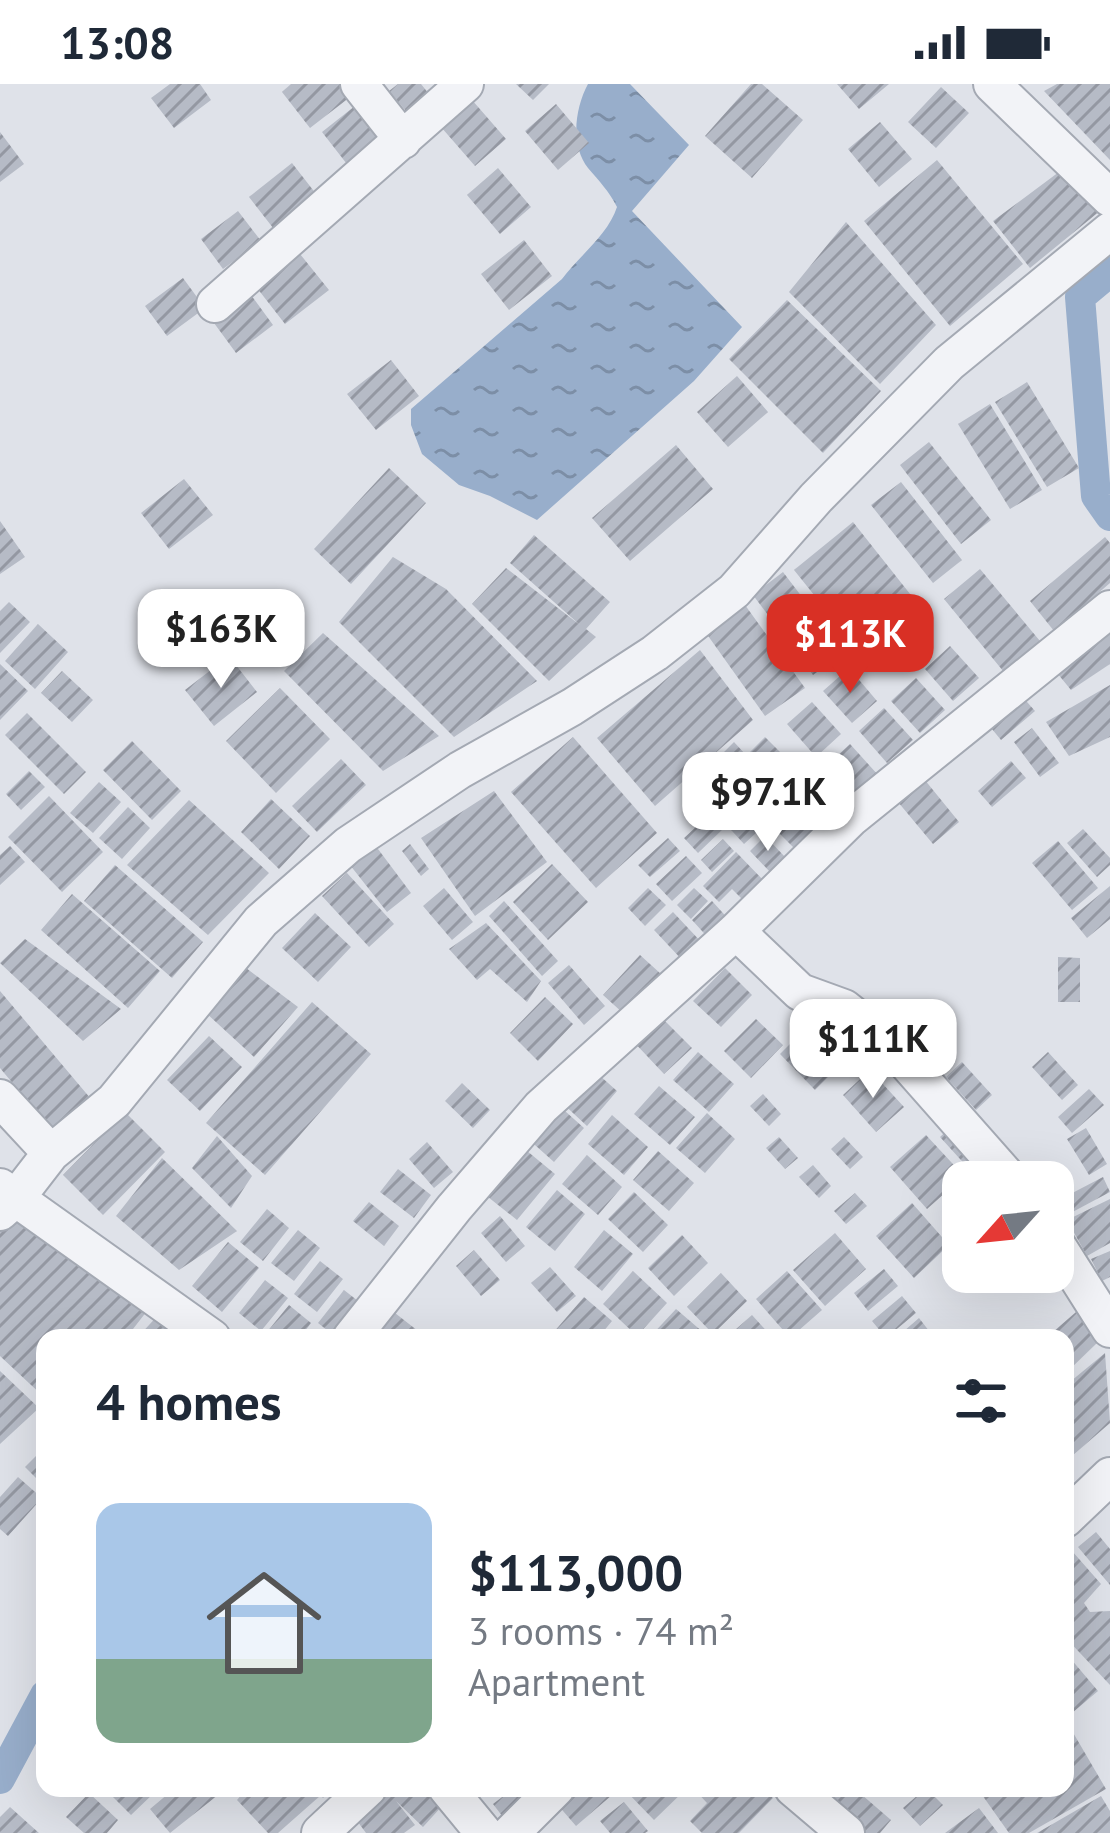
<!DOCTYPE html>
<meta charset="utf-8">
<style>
body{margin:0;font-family:"PT Sans",sans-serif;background:#f2f2f3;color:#1f2937;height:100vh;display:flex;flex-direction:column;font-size:45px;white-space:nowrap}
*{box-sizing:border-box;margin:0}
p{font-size:39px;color:#747a83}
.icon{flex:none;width:66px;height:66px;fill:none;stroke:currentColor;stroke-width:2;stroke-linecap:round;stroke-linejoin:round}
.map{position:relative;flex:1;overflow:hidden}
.details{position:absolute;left:36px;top:1245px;width:1038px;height:468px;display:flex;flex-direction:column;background:#fff;border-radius:24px;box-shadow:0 12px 48px #0002}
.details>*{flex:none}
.needle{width:78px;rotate:243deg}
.fabs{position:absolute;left:942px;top:1077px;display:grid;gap:24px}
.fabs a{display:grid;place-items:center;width:132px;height:132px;border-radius:24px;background:#fff;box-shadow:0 12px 48px #0002;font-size:60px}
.price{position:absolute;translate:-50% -102px;padding:0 27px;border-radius:24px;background:#fff;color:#222;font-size:39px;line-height:78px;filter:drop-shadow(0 3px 6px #0008)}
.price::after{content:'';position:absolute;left:50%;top:72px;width:36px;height:27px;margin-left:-18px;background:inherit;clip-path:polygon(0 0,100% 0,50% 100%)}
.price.active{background:#d93025;color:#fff}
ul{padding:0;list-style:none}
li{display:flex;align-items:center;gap:36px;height:300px;padding:0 60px}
li span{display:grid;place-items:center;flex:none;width:336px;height:240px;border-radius:24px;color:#555}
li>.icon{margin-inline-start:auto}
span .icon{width:144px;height:144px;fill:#fffc;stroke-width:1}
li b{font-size:51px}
h2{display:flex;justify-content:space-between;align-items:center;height:144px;padding:0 60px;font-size:51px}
.status{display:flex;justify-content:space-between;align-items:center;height:84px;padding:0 60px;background:#fff;direction:ltr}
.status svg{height:33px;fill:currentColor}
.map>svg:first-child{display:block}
.water{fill:url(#water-ripples)}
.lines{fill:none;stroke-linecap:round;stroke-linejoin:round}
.canal{stroke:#98aecb;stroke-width:30}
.building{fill:url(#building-hatch)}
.minor-casing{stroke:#a4a9b3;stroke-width:40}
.minor{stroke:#f2f3f7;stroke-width:36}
</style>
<div class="status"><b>13:08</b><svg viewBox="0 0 49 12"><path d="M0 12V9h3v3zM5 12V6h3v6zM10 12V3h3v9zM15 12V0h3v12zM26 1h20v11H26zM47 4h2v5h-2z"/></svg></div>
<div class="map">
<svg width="1110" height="1749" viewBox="0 0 1110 1749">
<defs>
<pattern id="water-ripples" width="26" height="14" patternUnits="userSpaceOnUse" patternTransform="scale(3)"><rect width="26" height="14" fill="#98aecb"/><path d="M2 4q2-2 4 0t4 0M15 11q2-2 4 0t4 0" fill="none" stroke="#7c8ea6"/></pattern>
<pattern id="building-hatch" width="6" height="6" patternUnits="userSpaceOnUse" patternTransform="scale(3)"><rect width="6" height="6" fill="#b6bbc6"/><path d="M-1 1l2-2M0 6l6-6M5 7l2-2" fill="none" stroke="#9498a2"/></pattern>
</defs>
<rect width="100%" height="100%" fill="#dfe2e9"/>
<path class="water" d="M588,0H630L689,61L632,127L742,243L694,297L537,436L490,412L459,401L422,370L411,341V325L562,195C579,172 608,151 617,123C609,107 599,97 588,84C570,61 575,24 588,0Z"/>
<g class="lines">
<path class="canal" d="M1110,188L1080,213L1096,412L1110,432
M0,1695L45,1611"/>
</g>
<path class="building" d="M170,0H200L211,16L174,44L151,14Z
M291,0H346L354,10L310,44L282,8Z
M398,0H421L433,15L411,33L389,7Z
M516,0H549L533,16Z
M751,0H762L803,36L752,94L705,52Z
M837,0H889L859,25Z
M1057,0H1110V76L1044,7Z
M941,3L969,29L936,64L908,38Z
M365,14L393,50L350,84L322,48Z
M472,16L506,55L475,82L441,43Z
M556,20L589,59L558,86L525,47Z
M880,38L912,75L879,103L848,65Z
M0,48L24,80L0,98Z
M937,76L1023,180L950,242L864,137Z
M292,79L320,115L277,149L249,113Z
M1071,79L1106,122L1030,184L993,137Z
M498,84L531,123L500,150L467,111Z
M238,127L261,157L223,185L201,155Z
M846,138L936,241L880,300L789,208Z
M524,156L552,192L509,226L481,190Z
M300,170L329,206L285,240L257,204Z
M183,194L205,224L167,252L145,222Z
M251,211L273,241L236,269L214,239Z
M787,216L881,307L823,369L729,275Z
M391,276L419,312L376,346L347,310Z
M737,292L768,328L728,363L697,328Z
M1027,298L1079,384L1047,403L995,318Z
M990,320L1042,406L1010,425L958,340Z
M929,358L991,436L961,460L900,381Z
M676,361L713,405L630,477L592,434Z
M389,384L426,419L351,500L314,465Z
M184,395L213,431L169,465L141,429Z
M901,398L962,476L933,499L871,421Z
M0,437L25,473L0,490Z
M853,438L918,520L859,567L794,486Z
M534,451L610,518L586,545L596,553L549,597L472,520L506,484L580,541L510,479Z
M1105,453L1110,459V499L1054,547L1030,517Z
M393,473L446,505L537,597L454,653L339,538Z
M980,485L1045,563L1008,593L944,515Z
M783,488L844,568L813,591L753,511Z
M9,518L30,538L0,569V527Z
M745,521L805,604L765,632L706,549Z
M38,540L68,568L35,605L5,577Z
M1110,540V580L1071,606L1053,584Z
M323,549L439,652L383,687L284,587Z
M950,562L979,594L953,617L925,585Z
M700,566L753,636L655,722L597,654Z
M229,572L257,608L214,642L185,606Z
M0,580L28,607L0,636Z
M849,584L877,617L852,639L823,607Z
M62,587L93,616L72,638L41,609Z
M916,594L945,626L920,649L891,617Z
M1110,601V653L1069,672L1046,638Z
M280,604L330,655L276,709L226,657Z
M1020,610L1035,627L1001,656L987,639Z
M812,618L841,650L816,673L787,640Z
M884,624L913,656L887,679L859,647Z
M27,629L86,688L64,710L5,651Z
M1032,644L1059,679L1040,693L1014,658Z
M573,653L657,749L596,804L511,708Z
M765,653L810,698L794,714L749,669Z
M132,657L181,707L152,736L103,686Z
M734,658L768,695L758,705L724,668Z
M850,660L879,692L853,715L825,683Z
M721,674L756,709L743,722L708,686Z
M341,675L366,701L317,748L292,722Z
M1011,677L1026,694L992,723L978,707Z
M29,687L45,703L21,726L6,710Z
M920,690L959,738L933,760L893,712Z
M99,698L121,718L93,749L70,729Z
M699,699L716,717L706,726L689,708Z
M774,700L792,718L763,747L745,729Z
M821,701L844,726L799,769L775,745Z
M494,707L547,778L475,832L421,754Z
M49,712L103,768L62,808L8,753Z
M271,715L310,752L279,785L241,748Z
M189,716L269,789L208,851L127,781Z
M128,723L150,744L122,775L99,754Z
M735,724L757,748L744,760L722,736Z
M709,731L723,745L698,769L684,754Z
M1083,745L1110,774V781L1097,793L1067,759Z
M765,752L785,773L770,788L750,767Z
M668,754L680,767L650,793L638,781Z
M723,755L734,767L712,788L701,776Z
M1058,757L1098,804L1072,826L1032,779Z
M410,760L429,785L421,792L402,767Z
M375,761L411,809L387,828L350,781Z
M10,762L25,778L0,801V771Z
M736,768L768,801L748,821L732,805L719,818L703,802Z
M686,772L702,789L672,817L656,800Z
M552,780L588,818L548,856L513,818Z
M115,781L203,858L172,894L84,817Z
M347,789L394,840L369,863L322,812Z
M1110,802V835L1087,854L1071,834Z
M444,804L473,838L452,856L423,822Z
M648,804L666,821L645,842L628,824Z
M694,804L708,817L691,835L677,821Z
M72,810L160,887L128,924L41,846Z
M504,817L558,877L542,892L489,832Z
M712,817L732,839L712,858L692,836Z
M673,828L704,861L685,879L654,846Z
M315,829L351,863L318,898L282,864Z
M486,839L541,897L527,918L490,885L477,896L449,865Z
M25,855L121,925L83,957L0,879Z
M640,871L661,890L624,930L603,911Z
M1058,873L1080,874V918H1058Z
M242,881L298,923L254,973L205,928Z
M569,881L605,922L584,941L548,899Z
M725,884L752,911L721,943L693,917Z
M0,907L91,1015L53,1045L45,1038L0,984Z
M545,913L573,940L538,977L510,949Z
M312,918L371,970L265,1091L206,1039Z
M658,930L692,964L664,990L631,955Z
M756,935L783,961L751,994L724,967Z
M807,943L842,979L815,1006L780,970Z
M209,952L242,983L200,1027L167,996Z
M698,968L734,1000L709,1028L673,996Z
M1048,968L1078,1001L1062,1016L1032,983Z
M962,978L992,1011L976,1026L946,993Z
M589,982L617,1007L587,1042L559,1016Z
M870,986L904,1023L876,1048L843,1011Z
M462,999L490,1026L473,1044L445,1017Z
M659,1002L695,1033L670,1061L634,1030Z
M1089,1005L1104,1021L1072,1049L1058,1033Z
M763,1010L781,1030L769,1042L750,1022Z
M556,1019L584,1044L554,1078L526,1053Z
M125,1028L165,1068L103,1131L63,1091Z
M707,1029L735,1055L705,1089L676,1064Z
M612,1031L648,1063L624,1091L588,1060Z
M956,1038L986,1071L970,1086L940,1053Z
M1086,1044L1107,1080L1089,1091L1067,1055Z
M926,1051L964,1092L927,1125L890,1083Z
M217,1052L252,1092L231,1124L192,1084Z
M779,1053L798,1074L785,1085L766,1064Z
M844,1053L863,1073L850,1085L831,1065Z
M427,1058L453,1088L434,1104L409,1075Z
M521,1062L555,1090L517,1136L483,1109Z
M658,1067L694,1099L669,1127L633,1096Z
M587,1071L622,1103L598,1131L562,1100Z
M162,1074L237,1147L179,1186L116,1132Z
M813,1081L831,1102L819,1114L799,1093Z
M398,1085L431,1111L414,1134L380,1108Z
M1103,1093L1110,1108L1065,1132L1057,1117Z
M557,1106L585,1130L555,1167L526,1143Z
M634,1108L668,1141L643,1168L608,1135Z
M855,1109L867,1122L846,1140L834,1127Z
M1110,1115V1159L1087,1172L1067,1136Z
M369,1118L399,1142L384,1162L353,1137Z
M32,1119L147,1227L126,1254H45V1314L0,1272V1146Z
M912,1119L949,1161L914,1194L876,1152Z
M963,1119V1153L944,1129Z
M267,1125L289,1144L263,1177L240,1158Z
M500,1132L525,1162L506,1178L481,1149Z
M298,1146L320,1164L294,1197L271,1179Z
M604,1146L633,1170L602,1207L574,1183Z
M835,1149L866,1185L825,1222L793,1186Z
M682,1151L708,1179L674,1212L648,1184Z
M228,1158L259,1184L222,1228L192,1202Z
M474,1166L500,1196L481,1212L456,1182Z
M1110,1167V1193L1102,1197L1091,1175Z
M320,1177L343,1195L317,1228L294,1210Z
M550,1183L576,1212L557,1228L531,1199Z
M884,1185L898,1202L868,1227L854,1209Z
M633,1187L667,1219L637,1252L603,1220Z
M787,1187L822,1226L790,1254L756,1215Z
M721,1189L747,1217L713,1250L687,1223Z
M265,1196L288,1214L261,1247L239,1229Z
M344,1206L367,1224L337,1254L318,1239Z
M902,1212L916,1229L886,1254L872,1237Z
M584,1213L612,1237L598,1254H558L553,1249Z
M289,1221L311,1239L300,1254H262Z
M1083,1222L1106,1250L1065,1290V1254H1046Z
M676,1225L704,1249L700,1254H649Z
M161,1228L190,1254H137Z
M395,1229L427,1254H376Z
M752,1231L773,1254H726Z
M919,1234L933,1252L930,1254H896Z
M1105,1269L1110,1339L1072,1372L1065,1365V1302Z
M0,1287L39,1324L0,1360Z
M45,1363V1403L25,1383Z
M18,1393L42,1414L8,1452L0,1445V1413Z
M1096,1448L1110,1465V1501L1078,1463Z
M1065,1459L1101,1500L1084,1519L1090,1528L1110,1527V1601L1065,1553Z
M1065,1568L1098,1607L1065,1635Z
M1068,1640L1106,1705L1029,1749H1009L980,1708L985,1704H1065V1643Z
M104,1704H150L154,1709L131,1731Z
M175,1704H212L218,1711L170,1749L150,1725Z
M247,1704H333L323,1714L321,1711L278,1749H268L237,1716Z
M401,1704H445L452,1711L423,1743L396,1717L415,1741L404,1749H366L355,1734L389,1708L393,1713Z
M514,1704L527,1722L506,1737L493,1720Z
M562,1704H606L612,1711L576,1742L551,1713Z
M623,1704H687L654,1736Z
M693,1704H763L773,1714L739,1749H702L690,1737L707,1719Z
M832,1704H854L891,1736L880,1749H855L819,1718Z
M926,1704L943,1721L920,1742L903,1724Z
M89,1709L118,1736L107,1749H84L66,1733Z
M1101,1712L1110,1727V1749H1037Z
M624,1718L648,1747L645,1749H610L600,1737Z
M10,1723L39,1749H0V1733Z
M979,1724L998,1749H945Z"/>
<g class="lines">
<defs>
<path id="minor" d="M359,0L403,56
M992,0L1110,114
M215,220L465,0
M736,847L800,908L844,924L891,961L1012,1098
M0,1014L51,1069
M0,1103L212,1254
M0,1128L17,1113L51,1069L114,1017L261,837L348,761L460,686L572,623L655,569L734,507L816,414L949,279L1110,147
M1053,1155L1110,1245
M351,1254L454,1124L541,1023L736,847L851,734L1110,525
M1065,1435L1110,1392
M447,1704L484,1749
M793,1704L846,1749
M320,1749L368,1704
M511,1749L556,1704"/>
</defs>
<use href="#minor" class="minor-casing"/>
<use href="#minor" class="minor"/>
</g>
</svg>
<div class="fabs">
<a><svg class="needle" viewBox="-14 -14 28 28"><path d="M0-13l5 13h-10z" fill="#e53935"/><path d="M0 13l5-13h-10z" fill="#747a83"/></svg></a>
</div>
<b class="price" style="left:221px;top:607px">$163K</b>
<b class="price active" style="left:850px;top:612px">$113K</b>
<b class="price" style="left:768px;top:770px">$97.1K</b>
<b class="price" style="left:873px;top:1017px">$111K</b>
<section class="details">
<h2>4 homes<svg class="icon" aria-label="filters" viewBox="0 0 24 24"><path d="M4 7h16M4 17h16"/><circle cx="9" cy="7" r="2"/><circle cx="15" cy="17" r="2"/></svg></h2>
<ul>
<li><span style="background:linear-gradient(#a9c7e8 65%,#7fa58c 0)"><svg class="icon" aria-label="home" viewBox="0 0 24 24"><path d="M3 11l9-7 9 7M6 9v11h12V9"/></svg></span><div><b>$113,000</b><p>3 rooms · 74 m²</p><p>Apartment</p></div></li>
</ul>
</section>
</div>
